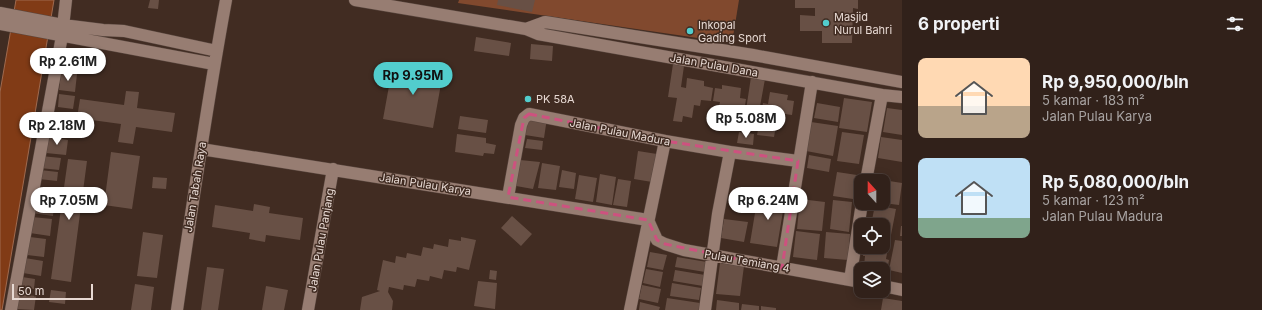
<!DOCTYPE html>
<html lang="id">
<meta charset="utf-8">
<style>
body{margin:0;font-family:Inter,sans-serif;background:#3d2e27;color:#f1f3f6;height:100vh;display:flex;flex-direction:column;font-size:15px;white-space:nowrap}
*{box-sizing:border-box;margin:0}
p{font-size:13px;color:#a8a3a2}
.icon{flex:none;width:22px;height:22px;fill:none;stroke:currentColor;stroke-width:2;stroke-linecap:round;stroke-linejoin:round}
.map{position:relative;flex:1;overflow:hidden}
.details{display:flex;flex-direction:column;background:#31211a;width:360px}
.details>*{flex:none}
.needle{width:26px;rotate:339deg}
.controls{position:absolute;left:854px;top:174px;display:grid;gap:8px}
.controls a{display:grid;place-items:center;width:36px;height:36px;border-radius:8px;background:#31211a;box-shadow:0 2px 10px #0003,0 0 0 1px #4c3e39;font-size:20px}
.scale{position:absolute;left:12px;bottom:10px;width:81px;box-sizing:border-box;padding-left:4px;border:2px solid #e7d9d3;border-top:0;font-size:11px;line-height:14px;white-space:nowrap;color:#e7d9d3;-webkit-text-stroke:3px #412c22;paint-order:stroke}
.price{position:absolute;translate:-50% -34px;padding:0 9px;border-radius:14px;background:#fff;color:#222;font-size:13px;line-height:26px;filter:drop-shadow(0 1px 2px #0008)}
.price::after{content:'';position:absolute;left:50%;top:24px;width:12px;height:9px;margin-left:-6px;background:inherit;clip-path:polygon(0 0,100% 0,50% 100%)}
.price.active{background:#52cdcd;color:#111}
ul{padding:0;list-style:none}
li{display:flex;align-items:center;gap:12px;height:100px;padding:0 16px}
li span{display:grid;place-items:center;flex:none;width:112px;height:80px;border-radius:8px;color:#555}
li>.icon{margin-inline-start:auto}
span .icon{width:48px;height:48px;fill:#fffc;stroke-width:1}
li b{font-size:17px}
h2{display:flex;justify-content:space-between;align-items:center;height:48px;padding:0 16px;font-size:17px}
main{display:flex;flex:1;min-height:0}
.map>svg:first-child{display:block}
.green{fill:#81492e}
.water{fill:#813b16;stroke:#a06a4f}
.building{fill:#685045}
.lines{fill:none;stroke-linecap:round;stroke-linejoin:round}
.minor-casing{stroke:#59473f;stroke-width:13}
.minor{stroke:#977d72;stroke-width:12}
.marked{fill:none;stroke:#cd527f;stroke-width:3;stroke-dasharray:8 5;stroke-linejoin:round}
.poi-dot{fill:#52cdcd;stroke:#412c22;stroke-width:1.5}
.labels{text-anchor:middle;stroke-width:3;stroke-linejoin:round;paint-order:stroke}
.poi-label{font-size:11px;fill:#e7d9d3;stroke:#412c22;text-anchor:start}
.street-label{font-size:11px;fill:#e7d9d3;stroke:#412c22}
</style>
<main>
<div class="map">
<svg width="902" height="310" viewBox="0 0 902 310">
<rect width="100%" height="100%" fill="#412c22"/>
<path class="green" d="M459,0H739L732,43L458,3Z"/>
<path class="water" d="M16,0H54L2,310H0V92Z"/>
<path class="building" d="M150,0H159L158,9L148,8Z
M498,0H535L532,12L497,5Z
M795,0H858V9L853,8L852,43H822V31H800V15L815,16V8H795Z
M476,37L511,43L509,56L474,51Z
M531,44L553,46L552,61L530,59Z
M69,49L82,51L80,61L67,60Z
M66,63L80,65L79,72L66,70Z
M393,64L443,73L433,128L383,119Z
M673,64L684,66L681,87L686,88L687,78L704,81V86L713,88L711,101L701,100L700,106L694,105L692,118L683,116L682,122L673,121L677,98L668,97Z
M61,72L77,74L75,92L59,90Z
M751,77L765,79L759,112L746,110Z
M722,85L741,88L740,98L746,99L741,131L722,128L725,111L718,110L720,102L713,101L715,88L722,89Z
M126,91L139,92L137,108L175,113L172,132L136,127L133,144L118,142L121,124L77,118L80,99L124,105Z
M770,92L788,95L787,100L794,101L792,115L785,114L784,121L777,120L774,137L757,135L763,103L768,104Z
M59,94L75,96L73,109L58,107Z
M525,95L532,97L531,103L524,102Z
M844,98L872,102L867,132L839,128Z
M817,103L840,107L838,122L814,118Z
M887,108L902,110V135L883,132Z
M55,112L73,114L72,128L53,125Z
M529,115L547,118L544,138L525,135Z
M460,116L488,120L486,133L458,129Z
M811,122L838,126L833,156L806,151Z
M52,128L69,130L68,136L51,134Z
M739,132L754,134L753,145L737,143Z
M842,132L864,135L859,164L837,161Z
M457,134L486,138V143L496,145L494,154L484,153L483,156L455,152Z
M48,137L68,140L66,155L46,153Z
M881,137L902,140V162L878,158Z
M527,139L543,141L542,150L525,148Z
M638,151L657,154L652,182L634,179Z
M111,152L140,156L132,209L104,205Z
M809,155L831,159L829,172L807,168Z
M41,156L61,158L59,170L40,168Z
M68,159L87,161L71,282L51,279Z
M520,160L540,162L533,189L516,186Z
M542,163L560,166L556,190L538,188Z
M40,170L58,172L57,181L39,179Z
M562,170L576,173L574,189L559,187Z
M837,172L857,175L853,199L833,196Z
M600,174L616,177L612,205L596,202Z
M579,175L597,178L593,202L575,199Z
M153,177L167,178L166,189L152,188Z
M618,179L631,181L627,207L613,205Z
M883,180L902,183L899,205L883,203Z
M35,194L55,197L53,216L32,213Z
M758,195L785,199L777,247L750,243Z
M800,199L825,202L822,231L797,229Z
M833,200L852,202L849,232L830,229Z
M254,204L270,207L269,213L303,218L300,240L266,235L265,242L249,239L250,233L212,227L215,205L253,211Z
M875,205L896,209L891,235L883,234V225H871Z
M512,216L532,234L521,246L501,228Z
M32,217L52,219L50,236L30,233Z
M724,219L748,222L744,242L721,238Z
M901,226H902V236H900Z
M796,231L820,234L817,260L793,257Z
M143,232L163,235L157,278L137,276Z
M826,232L850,234L848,260L824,258Z
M30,237L46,239L44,257L27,255Z
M461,237L476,240L469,270L457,267L456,272L444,270L442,279L430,276L429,281L417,279L415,287L404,285L403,290L389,287L388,292L393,301L392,310H360L362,297L380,291L377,290L383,260L395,263L396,256L406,258L407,253L421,256L423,247L433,249L434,244L448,247L449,239L461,241Z
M895,240L902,241V273L889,270Z
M883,241L889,242L886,259L889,260L887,271L864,266L865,256H863L864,247H883Z
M650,252L667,255L663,270L647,267Z
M677,257L707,262L705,272L675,267Z
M25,258L43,261L41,276L23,273Z
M720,263L744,266L740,296L716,294Z
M207,267L224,269L218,310H201Z
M646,269L663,272L660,287L643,283Z
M490,270L497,271L496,280L489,279Z
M675,270L705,275L703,286L673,281Z
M22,277L35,279L34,289L21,287Z
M478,281L497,283L495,309L474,306Z
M672,283L701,288L699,300L670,296Z
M135,284L154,287L151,310H131Z
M642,285L661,289L658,303L639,299Z
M266,286L288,290L284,310H262Z
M51,290L66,292L65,304L49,302Z
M17,294L36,296L34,310L15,309Z
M667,298L700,303L699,310H665Z
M883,298L902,301V310H881Z
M717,300L739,303V310H716Z
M640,302L660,307L659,310H639Z
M742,304L759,306V310H741Z
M761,306L776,308V310H761Z"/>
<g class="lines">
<defs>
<path id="minor" d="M355,0L526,29L538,34L882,95L902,97
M0,13L63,25L103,30L124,31L217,51
M0,24L214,64
M526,29L545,22L753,55L902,82
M201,149L648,220
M866,181L882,95
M508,197L521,125L524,118L529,114L665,141L730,152L798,161
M648,220L657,240L665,244L684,250L861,282
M782,268L812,82
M850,280L862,203
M883,286L902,290
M11,310L62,36L66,0
M177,310C192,206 207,103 226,0
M308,310L333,169
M630,310L665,141
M705,310L718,214L730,152"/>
</defs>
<use href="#minor" class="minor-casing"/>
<use href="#minor" class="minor"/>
</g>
<path class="marked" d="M529,114L665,141L798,161L782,268L665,244L657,240L648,220L508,197L524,118Z"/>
<g class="poi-dot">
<circle cx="826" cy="23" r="4"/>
<circle cx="690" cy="31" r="4"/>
<circle cx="528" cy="99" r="4"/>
</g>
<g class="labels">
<g class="poi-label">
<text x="834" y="21">Masjid<tspan x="834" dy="13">Nurul Bahri</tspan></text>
<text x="698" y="29">Inkopal<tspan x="698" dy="13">Gading Sport</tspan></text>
<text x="536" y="103">PK 58A</text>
</g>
<g class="street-label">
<text transform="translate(714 65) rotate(10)" y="4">Jalan Pulau Dana</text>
<text transform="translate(620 132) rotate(11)" y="4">Jalan Pulau Madura</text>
<text transform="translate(425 184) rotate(9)" y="4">Jalan Pulau Karya</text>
<text transform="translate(195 187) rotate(-81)" y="4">Jalan Tabah Raya</text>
<text transform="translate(321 240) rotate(-80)" y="4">Jalan Pulau Panjang</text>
<text transform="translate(747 261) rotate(10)" y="4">Pulau Temiang 4</text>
</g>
</g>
</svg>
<div class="controls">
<a><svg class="needle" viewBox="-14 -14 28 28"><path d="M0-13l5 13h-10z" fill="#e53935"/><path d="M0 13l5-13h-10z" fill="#a8a3a2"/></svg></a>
<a><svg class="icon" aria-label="locate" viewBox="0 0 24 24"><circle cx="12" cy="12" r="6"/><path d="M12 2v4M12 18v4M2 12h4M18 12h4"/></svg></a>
<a><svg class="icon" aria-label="layers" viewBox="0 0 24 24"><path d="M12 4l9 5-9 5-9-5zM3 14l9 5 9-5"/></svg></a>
</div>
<div class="scale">50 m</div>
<b class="price" style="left:68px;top:82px">Rp 2.61M</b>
<b class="price active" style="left:413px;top:96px">Rp 9.95M</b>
<b class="price" style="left:746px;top:139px">Rp 5.08M</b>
<b class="price" style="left:57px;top:146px">Rp 2.18M</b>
<b class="price" style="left:69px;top:221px">Rp 7.05M</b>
<b class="price" style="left:768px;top:221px">Rp 6.24M</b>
</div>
<section class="details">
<h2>6 properti<svg class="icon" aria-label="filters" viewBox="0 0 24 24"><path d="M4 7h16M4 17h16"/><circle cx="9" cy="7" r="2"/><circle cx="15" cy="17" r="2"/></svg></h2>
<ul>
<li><span style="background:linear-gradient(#ffd9b3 60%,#b9a48a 0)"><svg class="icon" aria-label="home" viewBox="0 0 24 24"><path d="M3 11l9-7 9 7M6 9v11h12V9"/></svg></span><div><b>Rp 9,950,000/bln</b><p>5 kamar · 183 m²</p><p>Jalan Pulau Karya</p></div></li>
<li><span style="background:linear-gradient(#bfe0f5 75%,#7fa58c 0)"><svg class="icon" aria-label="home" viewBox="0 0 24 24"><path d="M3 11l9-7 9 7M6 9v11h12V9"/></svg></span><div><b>Rp 5,080,000/bln</b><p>5 kamar · 123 m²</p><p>Jalan Pulau Madura</p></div></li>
</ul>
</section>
</main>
